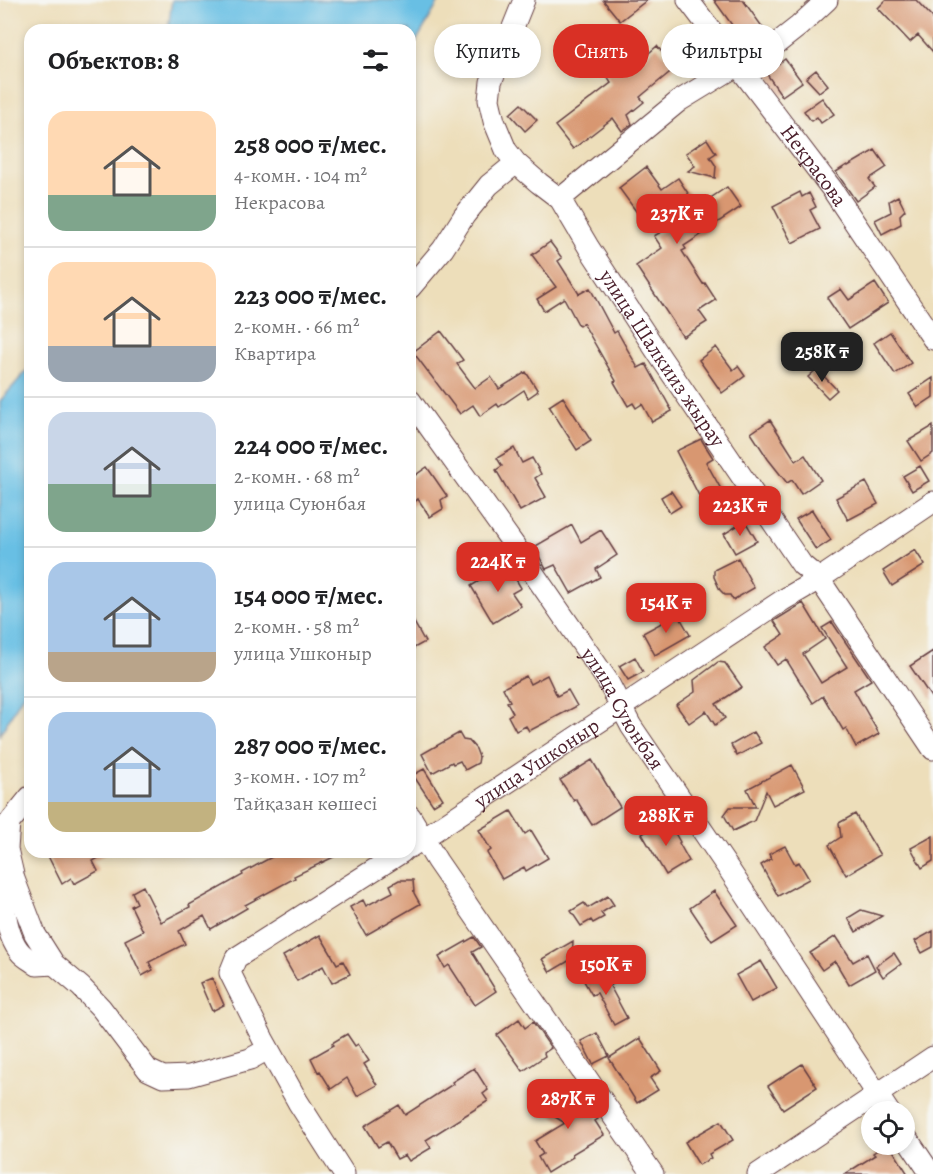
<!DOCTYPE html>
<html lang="ru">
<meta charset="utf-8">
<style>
body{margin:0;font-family:Alegreya,serif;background:#f6f6f6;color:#202124;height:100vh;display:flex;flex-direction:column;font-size:22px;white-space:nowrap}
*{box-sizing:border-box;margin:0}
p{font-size:20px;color:#757577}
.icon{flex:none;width:33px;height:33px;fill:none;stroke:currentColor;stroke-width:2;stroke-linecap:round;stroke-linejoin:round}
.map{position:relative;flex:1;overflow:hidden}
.side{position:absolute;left:24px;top:24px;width:392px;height:834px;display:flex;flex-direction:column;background:#fff;border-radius:18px;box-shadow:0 3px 9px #0003}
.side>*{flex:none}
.top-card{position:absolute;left:434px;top:24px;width:410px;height:54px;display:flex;gap:12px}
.tools{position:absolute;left:861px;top:1101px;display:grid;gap:12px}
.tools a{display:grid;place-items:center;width:54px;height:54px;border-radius:50%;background:#fff;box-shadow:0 3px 9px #0003;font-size:30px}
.price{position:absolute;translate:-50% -51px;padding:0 14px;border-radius:12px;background:#d93025;color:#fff;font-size:20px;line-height:39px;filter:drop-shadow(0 2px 3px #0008)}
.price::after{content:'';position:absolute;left:50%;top:36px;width:18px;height:14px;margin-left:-9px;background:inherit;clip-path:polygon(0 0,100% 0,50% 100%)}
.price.active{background:#222;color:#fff}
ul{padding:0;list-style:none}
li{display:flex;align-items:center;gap:18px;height:150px;padding:0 24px}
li+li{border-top:2px solid #e0e0e0}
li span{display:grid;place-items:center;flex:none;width:168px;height:120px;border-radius:18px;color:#555}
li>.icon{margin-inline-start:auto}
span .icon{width:72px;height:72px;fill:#fffc;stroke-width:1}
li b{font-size:26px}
h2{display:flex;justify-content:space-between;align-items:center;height:72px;padding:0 24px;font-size:26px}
.tag{padding:0 21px;border-radius:27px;background:#fff;box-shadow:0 3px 9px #0003;font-size:21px;line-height:54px}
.tag.active{background:#d93025;color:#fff}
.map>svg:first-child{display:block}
.water{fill:#67bfe4;stroke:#586f88;stroke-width:1.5}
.building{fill:#d89771}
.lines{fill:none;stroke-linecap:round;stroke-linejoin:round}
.minor-casing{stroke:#623c40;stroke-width:23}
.minor{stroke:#fff;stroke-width:21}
.labels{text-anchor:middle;stroke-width:5;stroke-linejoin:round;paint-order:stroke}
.street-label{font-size:21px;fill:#4a1f2b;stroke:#f6f6f2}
</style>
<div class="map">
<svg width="933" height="1174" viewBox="0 0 933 1174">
<rect width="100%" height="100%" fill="#f6f6f2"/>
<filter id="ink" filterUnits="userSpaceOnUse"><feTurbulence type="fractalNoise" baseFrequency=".0167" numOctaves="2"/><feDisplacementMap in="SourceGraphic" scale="12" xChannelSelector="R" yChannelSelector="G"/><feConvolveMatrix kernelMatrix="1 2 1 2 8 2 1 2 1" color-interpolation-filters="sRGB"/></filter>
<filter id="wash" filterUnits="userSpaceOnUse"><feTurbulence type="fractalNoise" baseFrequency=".008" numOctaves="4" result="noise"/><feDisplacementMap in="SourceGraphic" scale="24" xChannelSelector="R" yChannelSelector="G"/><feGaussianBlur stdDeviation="1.35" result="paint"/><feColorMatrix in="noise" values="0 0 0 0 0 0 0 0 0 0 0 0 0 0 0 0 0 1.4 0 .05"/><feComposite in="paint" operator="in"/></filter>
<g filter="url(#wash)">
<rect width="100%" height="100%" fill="#eddeba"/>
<path class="water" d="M172,0H440L410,52V30H168Z
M30,367V682L0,735V401Z"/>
<g id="blocks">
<path class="building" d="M603,0H647L620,21Z
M714,0H743L766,32L747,46Z
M886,0H916L933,18V52L918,35L910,42L878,8Z
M611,27L635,65L657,46L675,68L640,97L644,102L628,115L632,124L622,131L613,118L573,149L555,126L611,83L586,43Z
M785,59L802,82L782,96L766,73Z
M816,70L828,85L819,92L806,78Z
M822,98L834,114L821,123L817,117L811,121L804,111Z
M521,104L537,120L525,131L510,114Z
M707,139L716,153L710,157L716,166L715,178L688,171L695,166L686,153Z
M875,150L887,167L869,179L875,187L856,201L836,172L847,165L848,166Z
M646,167L662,189L678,178L697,207L727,187L741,207L715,224L716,225L684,246L686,249L682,251L703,284L705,283L716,300L699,311L707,322L683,337L636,266L662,248L654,236L675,224L661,204L641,218L619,188Z
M800,192L802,197L809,193L816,207L810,210L820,229L792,243L773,206Z
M898,196L905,210L900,215L901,224L882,234L875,220L891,212L889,201Z
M550,242L562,258L558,261L579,294L590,288L614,333L617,331L638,368L646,364L672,411L652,422L642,404L636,408L633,403L628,406L614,382L616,381L583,323L579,326L564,298L544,311L537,299L556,287L532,255Z
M875,283L888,303L848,329L827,298L841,289L849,300Z
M441,331L463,360L457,364L475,388L491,377L499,389L526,372L538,391L528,398L524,390L499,407L497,404L480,416L473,405L460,414L413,352Z
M890,332L911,363L895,374L874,343Z
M716,347L733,370L738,366L745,376L722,393L699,360Z
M817,369L837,390L828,398L808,377Z
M933,378V397L918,407L909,394Z
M563,397L591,441L577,450L549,406Z
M770,420L796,461L805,455L821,480L801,494L792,480L787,483L768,459L751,433Z
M933,426V453L921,461L908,441Z
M701,439L713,458L706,462L727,500L707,511L676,451Z
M514,448L522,463L532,458L541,474L535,478L546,497L520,511L496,470L502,466L497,458Z
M920,466L929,481L912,491L903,476Z
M427,467L447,496L441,500L443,509L430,517L418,499L410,506V479Z
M866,482L878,504L848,520L836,498Z
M671,491L681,506L670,513L661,497Z
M812,510L831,540L816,550L796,519Z
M745,521L757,541L735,553L724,534Z
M572,525L581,542L601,530L617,555L596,569L600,577L571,593L555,565L546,569L534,547Z
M915,550L925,565L892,586L883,571Z
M738,558L754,588L733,600L730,595H725L720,590L714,577V570Z
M507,564L521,588L512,593L521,606L493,623L471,586Z
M803,603L825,639L803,654L821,683L847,667L822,628L832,622L871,680L854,690L879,734L856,747L846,728L843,730L823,696L813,703L786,659L777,665L765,647L783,635L774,621Z
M678,614L690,635L655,655L643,633Z
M410,615L425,642L414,648L410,641Z
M933,651V700L910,666Z
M635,657L643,672L628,680L619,666Z
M718,662L725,663L742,687L716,704L725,718L715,725L706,711L689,723L676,705L695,692L694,680Z
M547,675L557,696L568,690L577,706L529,731L526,726L516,731L508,716L513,713L507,702L510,701L503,688L526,676L530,684Z
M754,732L761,743L737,756L731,745Z
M459,733L463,740L469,741L476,749L479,757L478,763L465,770L460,761L453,764L452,762L432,773L422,754Z
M592,760L620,807L592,825L576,799L574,801L560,780Z
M792,765L805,789L773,805L766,791L754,821L733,831L724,815L730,807H756L747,789Z
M424,769L443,799L433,805L413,775Z
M511,811L525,834L531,830L548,858L526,871L524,867L502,879L487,853L491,850L479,830Z
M855,814L880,855L846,875L829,845L841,837L839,823Z
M667,819L680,842L679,843L689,861L666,875L642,834Z
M933,836V861L922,868L911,848Z
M785,846L795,864L799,862L809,879L778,896L761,865L771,859L769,854Z
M46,852H109L93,861L98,871L74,884L71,878L62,884Z
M269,852H344L294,876L295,878L245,905L247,908L211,929L204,916L179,931L185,944L149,962L153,970L142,976L125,940L143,931L131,906L137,903L132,892L143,886L161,922L190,907L189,905L243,875L242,873L272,857Z
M399,880H413L414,893L420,904L366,935L350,907L363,900L366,906L393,892L390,885Z
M714,891L737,925L712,941L690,908Z
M608,896L614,905L601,913L604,917L593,923L591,920L581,926L571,911L584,903L588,908Z
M861,910L882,916L856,932L848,918Z
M933,931V947L922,953L915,941Z
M320,935L337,964L343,961L350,974L332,983L323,966L297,981L283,956Z
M836,936L853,962L867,954L875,970L849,985L835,961L822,970L810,953Z
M474,937L481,947L472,952L496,991L475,1005L449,965L445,968L439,957Z
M573,941L572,959L550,972L542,959Z
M894,953L901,964L883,977L876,966Z
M761,961L777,988L751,1002L736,975Z
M606,970L613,984L610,986L627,1018L614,1025L597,993L592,995L584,981Z
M212,978L224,1005L212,1011L200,983Z
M519,1019L525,1028L533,1022L551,1048L544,1053L545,1056L523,1071L497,1035Z
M597,1033L609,1056L593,1064L581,1041Z
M347,1034L355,1046L358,1044L369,1061L364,1064L377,1085L357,1096L347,1078L331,1089L320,1071L318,1072L311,1058L334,1045L332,1043Z
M640,1038L661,1071L650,1078L658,1090L637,1103L609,1058Z
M802,1064L817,1087L783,1109L768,1086Z
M474,1068L488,1090L483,1094L488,1101L426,1140L431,1148L409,1161L405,1155L397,1159L387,1142L378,1147L365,1126L399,1105L405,1115L453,1084L452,1082Z
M566,1086L576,1101L587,1100L598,1119L595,1121L604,1135L572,1154L573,1157L547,1173L538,1157L543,1154L535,1141L565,1123L550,1114L546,1100Z
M721,1121L733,1140L709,1154L711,1158L699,1165L685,1142Z
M886,1144H889L908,1174H845L875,1155L873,1153Z"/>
</g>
</g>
<g filter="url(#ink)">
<use href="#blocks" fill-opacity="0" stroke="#623c40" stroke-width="1.5"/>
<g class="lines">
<defs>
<g id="minor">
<path id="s1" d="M524,0L491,82L489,100L494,121L506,150L516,163L539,183L560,199L589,248L661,358L802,565L819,579L933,749"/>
<path id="s2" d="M688,0L832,189L933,339"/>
<path d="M742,71L799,26L827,0"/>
<path d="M560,199L679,101L738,65"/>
<path d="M410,288L443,249L464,216L489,185L516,163"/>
<path id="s3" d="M410,400L514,545L607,680L631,726L730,871L889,1112"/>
<path d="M30,797L9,823L7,849L14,879L35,934L54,964L81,987L101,1008L148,1070L163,1077L189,1076L250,1059L268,1049"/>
<path d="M410,816L437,861L653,1174"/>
<path id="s4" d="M410,847L783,600L819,579L933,502"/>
<path d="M4,861C0,885 4,935 21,953C26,958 32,961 37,965L54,964"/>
<path d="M904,1134L931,1174"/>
<path d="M344,1174L298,1102L263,1039L230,973L236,958L402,852"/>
<path d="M758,1174L933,1057"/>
</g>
</defs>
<use href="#minor" class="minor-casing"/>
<use href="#minor" class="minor"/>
</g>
</g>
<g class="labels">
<g class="street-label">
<text dy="7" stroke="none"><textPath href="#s2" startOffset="208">Некрасова</textPath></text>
<text dy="7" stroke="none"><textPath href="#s1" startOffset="422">улица Шалкииз жырау</textPath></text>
<text dy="7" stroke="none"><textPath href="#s3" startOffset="375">улица Суюнбая</textPath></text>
<text dy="7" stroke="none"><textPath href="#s4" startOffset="152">улица Ушконыр</textPath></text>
</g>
</g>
</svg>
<div class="tools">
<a><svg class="icon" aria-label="locate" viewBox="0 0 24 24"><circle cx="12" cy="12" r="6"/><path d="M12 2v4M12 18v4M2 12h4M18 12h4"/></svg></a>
</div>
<b class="price" style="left:677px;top:245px">237K ₸</b>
<b class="price active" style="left:822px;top:383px">258K ₸</b>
<b class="price" style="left:740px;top:537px">223K ₸</b>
<b class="price" style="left:498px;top:593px">224K ₸</b>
<b class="price" style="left:666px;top:634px">154K ₸</b>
<b class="price" style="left:666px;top:847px">288K ₸</b>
<b class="price" style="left:606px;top:996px">150K ₸</b>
<b class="price" style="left:568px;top:1130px">287K ₸</b>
<div class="top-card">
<a class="tag">Купить</a>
<a class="tag active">Снять</a>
<a class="tag">Фильтры</a>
</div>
<section class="side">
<h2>Объектов: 8<svg class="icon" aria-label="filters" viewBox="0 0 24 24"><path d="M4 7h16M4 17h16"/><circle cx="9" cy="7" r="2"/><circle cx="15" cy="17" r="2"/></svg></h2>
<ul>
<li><span style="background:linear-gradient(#ffd9b3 70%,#7fa58c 0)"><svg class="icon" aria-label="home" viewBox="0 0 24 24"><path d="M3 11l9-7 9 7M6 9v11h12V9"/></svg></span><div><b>258 000 ₸/мес.</b><p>4-комн. · 104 m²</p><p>Некрасова</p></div></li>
<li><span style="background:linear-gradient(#ffd9b3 70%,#9aa5b1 0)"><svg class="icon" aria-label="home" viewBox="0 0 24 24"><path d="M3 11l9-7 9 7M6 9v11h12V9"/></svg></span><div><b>223 000 ₸/мес.</b><p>2-комн. · 66 m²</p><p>Квартира</p></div></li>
<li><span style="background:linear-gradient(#c9d6e8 60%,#7fa58c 0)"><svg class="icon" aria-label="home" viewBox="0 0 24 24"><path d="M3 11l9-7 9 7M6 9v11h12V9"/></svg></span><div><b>224 000 ₸/мес.</b><p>2-комн. · 68 m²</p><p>улица Суюнбая</p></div></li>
<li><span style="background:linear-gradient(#a9c7e8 75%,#b9a48a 0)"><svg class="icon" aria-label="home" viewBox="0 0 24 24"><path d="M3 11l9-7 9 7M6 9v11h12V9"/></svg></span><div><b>154 000 ₸/мес.</b><p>2-комн. · 58 m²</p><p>улица Ушконыр</p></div></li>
<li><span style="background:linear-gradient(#a9c7e8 75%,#c2b280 0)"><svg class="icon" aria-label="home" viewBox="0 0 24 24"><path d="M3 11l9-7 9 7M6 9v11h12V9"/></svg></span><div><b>287 000 ₸/мес.</b><p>3-комн. · 107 m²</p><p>Тайқазан көшесі</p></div></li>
</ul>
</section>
</div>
